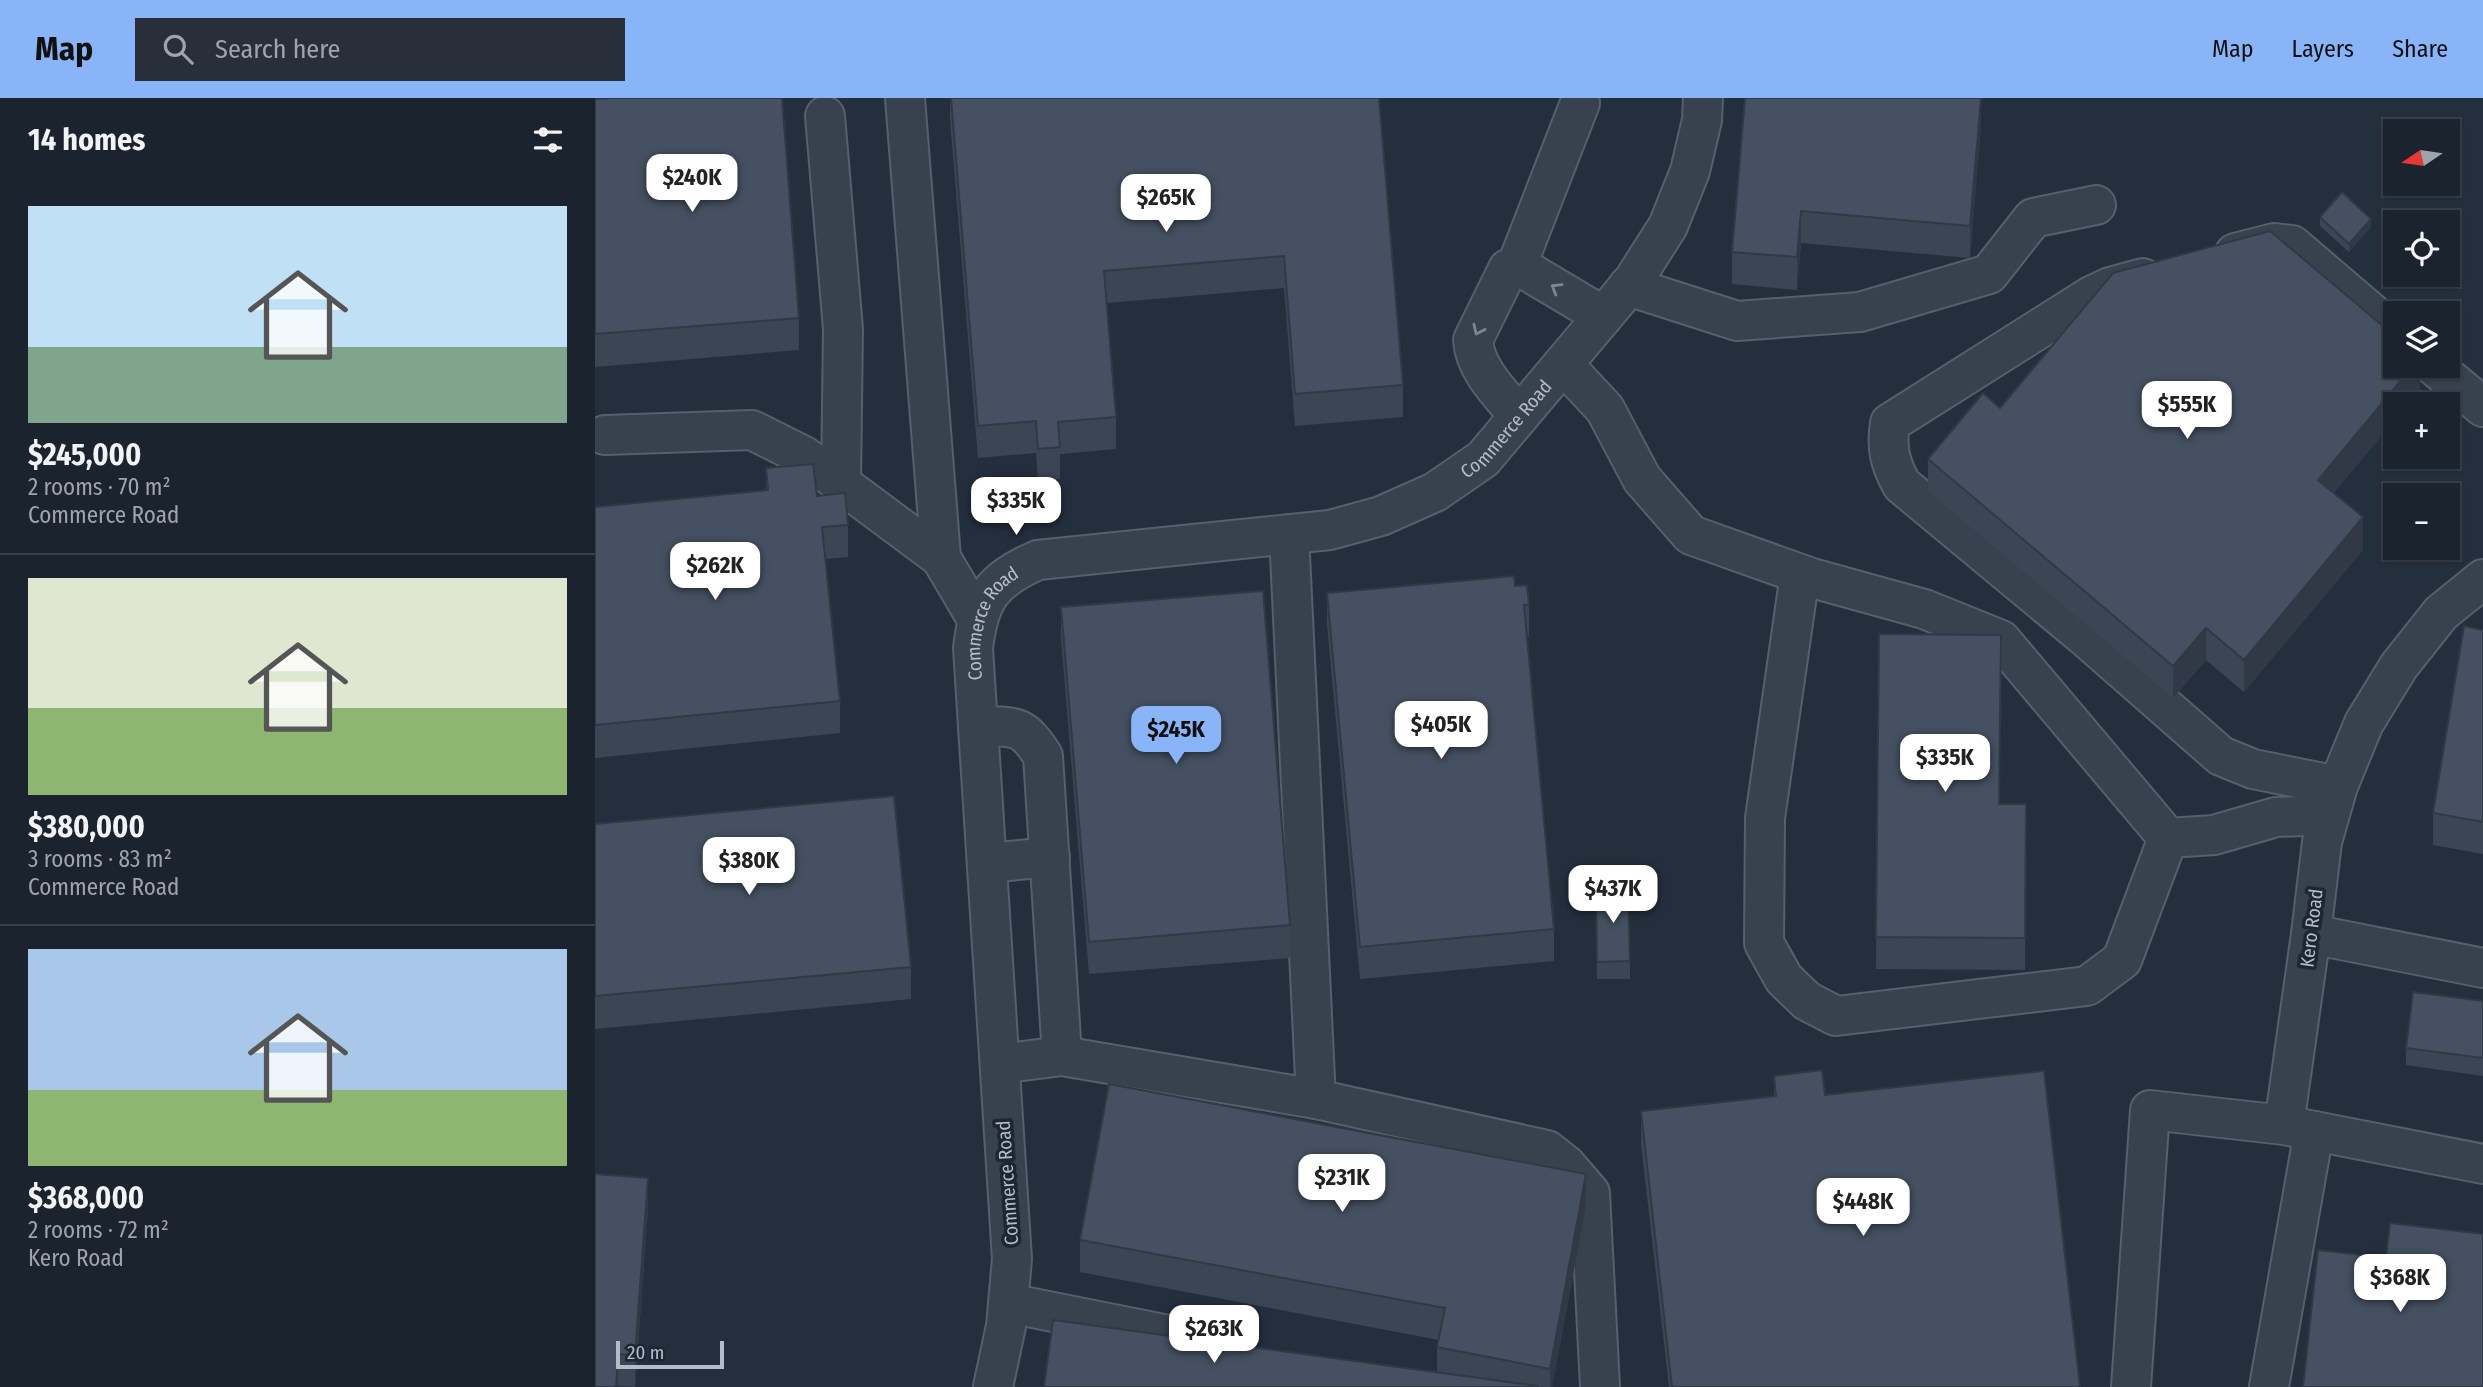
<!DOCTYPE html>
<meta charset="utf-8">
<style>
body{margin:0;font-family:"Fira Sans Condensed",sans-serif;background:#282f3a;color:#f1f3f6;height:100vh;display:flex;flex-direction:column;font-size:26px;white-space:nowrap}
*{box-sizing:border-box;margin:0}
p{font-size:23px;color:#a0a4aa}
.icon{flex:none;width:38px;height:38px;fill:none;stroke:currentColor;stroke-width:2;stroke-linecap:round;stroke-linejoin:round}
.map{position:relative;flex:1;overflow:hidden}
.details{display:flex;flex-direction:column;background:#1b232e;width:595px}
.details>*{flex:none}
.needle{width:46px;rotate:257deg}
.fabs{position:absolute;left:1788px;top:21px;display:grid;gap:14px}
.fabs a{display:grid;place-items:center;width:77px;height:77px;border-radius:0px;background:#1b232e;box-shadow:0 2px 5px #0004,0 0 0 2px #39404a;font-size:35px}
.scale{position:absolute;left:21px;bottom:18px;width:108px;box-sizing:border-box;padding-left:7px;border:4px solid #b4bcc9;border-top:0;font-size:19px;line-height:24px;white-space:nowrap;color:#b4bcc9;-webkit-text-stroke:5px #1d2633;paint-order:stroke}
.price{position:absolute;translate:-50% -60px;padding:0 16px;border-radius:14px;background:#fff;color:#222;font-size:23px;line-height:46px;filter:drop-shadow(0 2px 4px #0008)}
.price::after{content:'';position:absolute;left:50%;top:42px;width:21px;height:16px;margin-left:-10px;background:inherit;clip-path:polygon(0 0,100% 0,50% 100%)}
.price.active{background:#8ab4f8;color:#111}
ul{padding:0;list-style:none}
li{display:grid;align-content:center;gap:14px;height:371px;padding:0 28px}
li+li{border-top:2px solid #39404a}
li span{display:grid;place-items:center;height:217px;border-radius:0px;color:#555}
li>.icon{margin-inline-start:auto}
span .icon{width:126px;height:126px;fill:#fffc;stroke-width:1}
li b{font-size:30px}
h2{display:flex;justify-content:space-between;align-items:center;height:84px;padding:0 28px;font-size:30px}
header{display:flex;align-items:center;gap:42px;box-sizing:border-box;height:98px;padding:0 35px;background:#8ab4f8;color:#111}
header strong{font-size:33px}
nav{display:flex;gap:38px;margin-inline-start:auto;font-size:24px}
.search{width:490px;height:63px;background:#282f3a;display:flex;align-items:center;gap:18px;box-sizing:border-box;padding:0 24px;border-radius:0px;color:#a0a4aa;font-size:26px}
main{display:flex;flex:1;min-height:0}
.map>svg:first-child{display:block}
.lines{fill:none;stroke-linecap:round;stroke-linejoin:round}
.minor-casing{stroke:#565f6c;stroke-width:42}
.minor{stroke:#38414e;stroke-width:38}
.wall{fill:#3b4654}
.shaded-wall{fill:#303945}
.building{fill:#455162;stroke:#303945;stroke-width:2}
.oneway{stroke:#7c8592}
.labels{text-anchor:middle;stroke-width:7;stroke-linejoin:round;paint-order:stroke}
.street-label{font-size:19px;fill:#b4bcc9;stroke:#1d2633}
</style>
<header>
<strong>Map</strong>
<div class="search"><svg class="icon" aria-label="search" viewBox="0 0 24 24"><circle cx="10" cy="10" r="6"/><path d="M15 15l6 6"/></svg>Search here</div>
<nav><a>Map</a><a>Layers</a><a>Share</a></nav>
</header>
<main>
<section class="details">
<h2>14 homes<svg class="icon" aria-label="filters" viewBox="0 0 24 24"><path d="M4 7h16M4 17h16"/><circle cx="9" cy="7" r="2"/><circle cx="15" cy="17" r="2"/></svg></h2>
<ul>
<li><span style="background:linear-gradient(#bfe0f5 65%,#7fa58c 0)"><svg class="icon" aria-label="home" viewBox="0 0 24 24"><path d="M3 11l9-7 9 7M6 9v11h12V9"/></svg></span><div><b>$245,000</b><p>2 rooms · 70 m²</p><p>Commerce Road</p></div></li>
<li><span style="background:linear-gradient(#dfe7d0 60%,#8fb573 0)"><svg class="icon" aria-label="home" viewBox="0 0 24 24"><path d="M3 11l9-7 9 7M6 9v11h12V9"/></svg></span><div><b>$380,000</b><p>3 rooms · 83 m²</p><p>Commerce Road</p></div></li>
<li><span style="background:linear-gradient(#a9c7e8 65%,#8fb573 0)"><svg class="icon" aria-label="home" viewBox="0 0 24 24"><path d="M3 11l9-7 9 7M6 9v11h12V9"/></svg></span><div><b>$368,000</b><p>2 rooms · 72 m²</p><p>Kero Road</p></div></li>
</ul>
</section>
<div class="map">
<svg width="1888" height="1289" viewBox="0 0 1888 1289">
<rect width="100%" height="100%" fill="#242f3e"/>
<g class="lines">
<defs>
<g id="minor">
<path d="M310,0L346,460L382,521"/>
<path d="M230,18L248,231L246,385"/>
<path d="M1640,155L1679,145L1697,147L1801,236"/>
<path d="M922,167L985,5"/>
<path d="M1548,180L1515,189L1496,198L1295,325C1291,350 1295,366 1307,387L1489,538L1626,658L1658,671L1743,688"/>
<path d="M1033,188L1142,223L1265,214L1394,176L1438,120L1501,107"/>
<path d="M968,266L1010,311L1047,381L1096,437L1217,480L1329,511L1406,542L1573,740L1619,737L1681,719L1734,717"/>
<path d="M1839,268L1888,309"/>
<path d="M924,318C906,296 880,272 878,242L913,171L924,168L1008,218"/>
<path d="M10,337L157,332L209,358L346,460"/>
<path d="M694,436L721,1001L952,1052L971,1067L995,1095L1005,1289"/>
<path d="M1205,476L1170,720L1169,845L1189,881L1212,903L1241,918L1492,888L1527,862L1573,740"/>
<path d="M1888,481L1846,515L1804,568L1769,625L1743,688L1727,744L1716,836L1689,1027L1888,1066"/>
<path d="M383,628C420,629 427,625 448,658L467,958"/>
<path d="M392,765L455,759"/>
<path d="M1716,836L1888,870"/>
<path d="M405,966L467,958L721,1001"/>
<path d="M413,1205L634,1249"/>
<path id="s1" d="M398,1289L411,1228L417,1161L378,550C384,500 397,482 443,462L735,432L786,418L840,394L888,361L1038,183L1073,128L1095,73L1107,22L1108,0"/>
<path d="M1536,1289L1555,1012L1689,1027"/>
<path d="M1674,1289L1719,1033"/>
</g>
</defs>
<use href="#minor" class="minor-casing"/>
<use href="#minor" class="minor"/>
</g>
<path class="wall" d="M355,0H784L808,287V319L700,328L689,190L512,205L521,319V351L465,356V381L443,383L441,355L383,360L355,22Z
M1150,0L1386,27L1375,160L1206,145L1202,192L1137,186V154Z
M0,1L204,220V252L0,269Z
M1725,119L1776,129L1754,154L1725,128Z
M1825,268V292L1813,306H1801L1739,395L1768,452L1649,594L1611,562L1578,600L1333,393V361L1405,310Z
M171,370L222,398L253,427V459L230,461L245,603V635L0,660V409L171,392Z
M920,488L934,507V539H932L959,831V863L765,881L732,527V495Z
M466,509L695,827V860L494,876L466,541Z
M1888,532V756L1838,747V715Z
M1284,536L1405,706H1431L1430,872L1281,871Z
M0,726L316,869V901L0,931Z
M1001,791L1035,863V881H1002Z
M1888,903V978L1811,967V950Z
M1179,978L1230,997L1485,1289H1074L1046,1046V1013L1179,999Z
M991,1108L957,1289H449L842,1274V1249L844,1242L485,1174V1142Z
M53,1112L40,1289L23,1288L0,1289Z"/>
<path class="shaded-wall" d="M1386,0V27L1375,160V128Z
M1206,113V145L1202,192V159Z
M1776,121V129L1754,154V146Z
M1818,268H1825V292L1813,306H1801V321L1723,414V382Z
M1768,419V452L1649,594V562Z
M1611,530V562L1578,600V568Z
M991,1076V1108L957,1289H955V1271Z
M53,1080V1112L40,1289V1257Z
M23,1256V1289H21Z"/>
<path class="building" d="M16,0H187L204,220L0,236V1Z
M356,0H784L808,287L700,296L689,158L509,173L521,319L463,324L465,349L443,351L441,323L383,328Z
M1150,0H1386L1375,128L1206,113L1202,159L1137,154Z
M1747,94L1776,121L1754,146L1725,119Z
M1675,133L1801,239V268H1818L1723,382L1768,419L1649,562L1611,530L1578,568L1333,361L1388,295L1405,310L1518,175Z
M218,366L222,398L250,395L253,427L227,429L245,603L0,627V409L173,392L171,370Z
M919,478L920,488L932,487L934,507H929L959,831L765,849L732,495Z
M668,493L695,827L494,844L466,509Z
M1869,528L1888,532V724L1838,715Z
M1284,536L1406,537L1404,706H1431L1430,840L1281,839Z
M299,698L316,869L0,898V726Z
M1001,791H1033L1035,863L1002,864Z
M1818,894L1888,903V960L1811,950Z
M1227,972L1230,997L1449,973L1485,1289H1077L1046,1013L1181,998L1179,978Z
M514,986L991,1076L955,1271L842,1249L850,1210L485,1142Z
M0,1076L53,1080L40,1257L23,1256L21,1289H0Z
M1795,1125L1888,1136V1289H1708L1723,1152L1791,1160Z
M458,1222L943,1288V1289H449Z"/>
<defs><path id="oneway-chevron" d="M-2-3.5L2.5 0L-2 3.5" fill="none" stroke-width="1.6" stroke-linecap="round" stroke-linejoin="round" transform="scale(1.75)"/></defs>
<g class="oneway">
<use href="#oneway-chevron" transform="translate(961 190) rotate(-149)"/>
<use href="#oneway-chevron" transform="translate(883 232) rotate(115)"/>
</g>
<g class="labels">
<g class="street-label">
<text dy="7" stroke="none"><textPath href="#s1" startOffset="1360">Commerce Road</textPath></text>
<text dy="7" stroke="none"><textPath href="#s1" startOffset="772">Commerce Road</textPath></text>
<text transform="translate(1716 830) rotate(-83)" y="7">Kero Road</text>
<text transform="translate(412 1085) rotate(-94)" y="7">Commerce Road</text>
</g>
</g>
</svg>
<div class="fabs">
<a><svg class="needle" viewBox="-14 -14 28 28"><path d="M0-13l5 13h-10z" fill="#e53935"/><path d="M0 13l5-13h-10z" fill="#a0a4aa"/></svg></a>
<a><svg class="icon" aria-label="locate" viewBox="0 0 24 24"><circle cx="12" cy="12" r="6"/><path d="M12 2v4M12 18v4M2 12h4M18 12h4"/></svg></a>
<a><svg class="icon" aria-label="layers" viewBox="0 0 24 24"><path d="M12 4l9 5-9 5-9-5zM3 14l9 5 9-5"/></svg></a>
<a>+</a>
<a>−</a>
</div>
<div class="scale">20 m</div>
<b class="price" style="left:97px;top:116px">$240K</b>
<b class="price" style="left:571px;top:136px">$265K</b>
<b class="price" style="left:1592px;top:343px">$555K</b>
<b class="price" style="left:421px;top:439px">$335K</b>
<b class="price" style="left:120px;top:504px">$262K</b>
<b class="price" style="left:846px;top:663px">$405K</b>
<b class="price active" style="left:581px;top:668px">$245K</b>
<b class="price" style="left:1350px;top:696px">$335K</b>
<b class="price" style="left:154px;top:799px">$380K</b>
<b class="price" style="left:1018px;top:827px">$437K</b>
<b class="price" style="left:747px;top:1116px">$231K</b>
<b class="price" style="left:1268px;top:1140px">$448K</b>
<b class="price" style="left:1805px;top:1216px">$368K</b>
<b class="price" style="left:619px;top:1267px">$263K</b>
</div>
</main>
